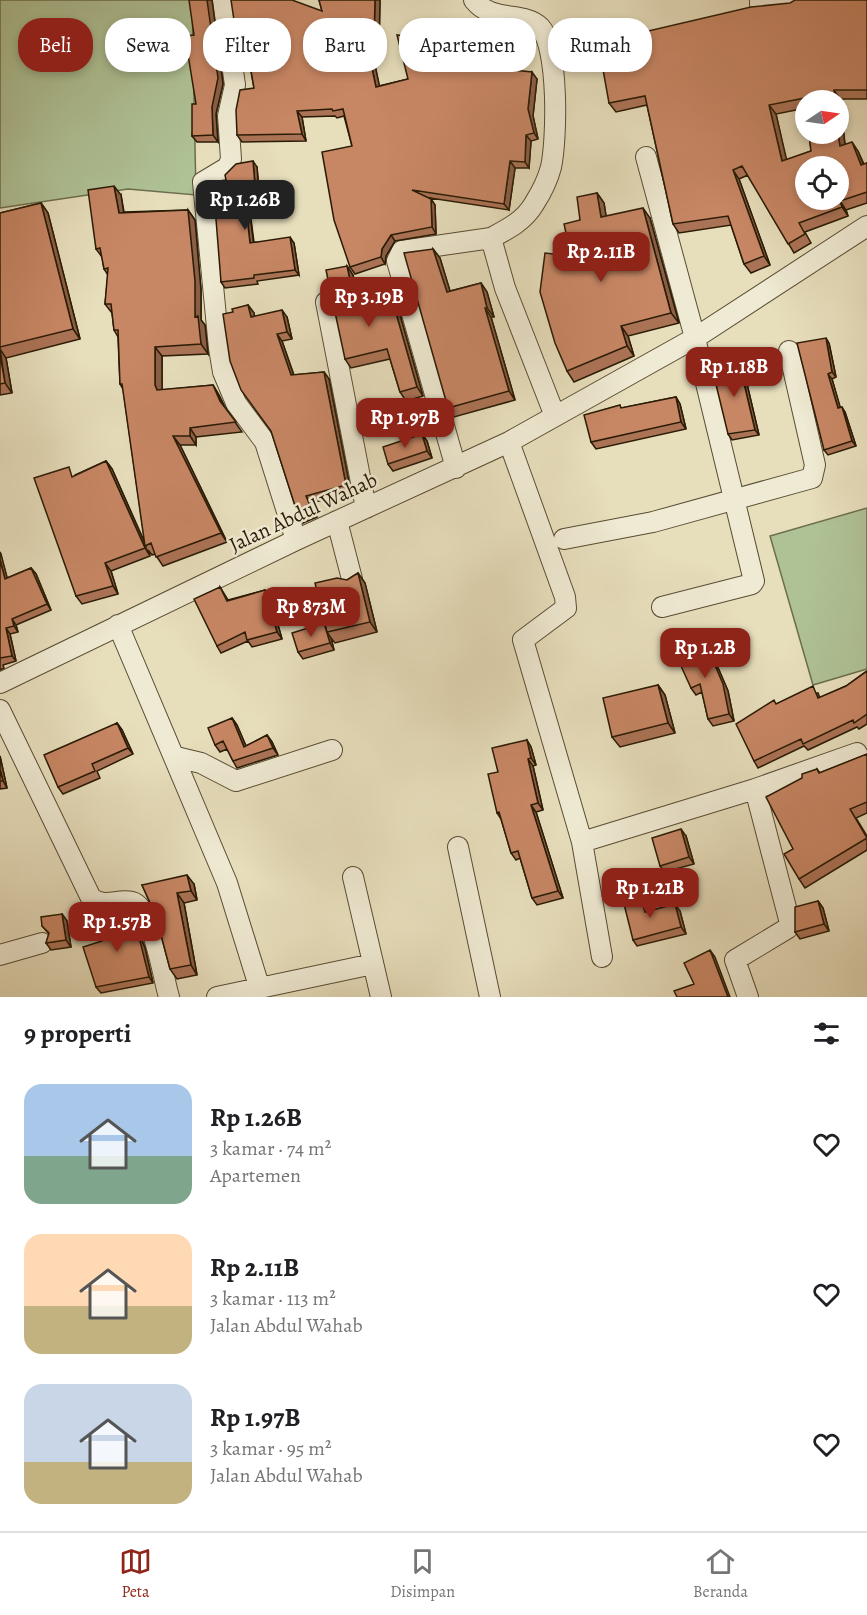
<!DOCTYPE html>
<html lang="id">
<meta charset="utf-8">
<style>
body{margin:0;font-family:Alegreya,serif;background:#f2f2f2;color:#202124;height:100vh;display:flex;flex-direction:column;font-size:22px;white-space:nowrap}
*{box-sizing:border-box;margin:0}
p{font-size:20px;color:#757577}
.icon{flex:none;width:33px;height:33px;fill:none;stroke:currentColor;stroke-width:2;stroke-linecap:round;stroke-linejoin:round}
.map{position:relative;height:997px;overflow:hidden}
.drawer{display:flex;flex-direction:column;background:#fff;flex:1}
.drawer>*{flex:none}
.top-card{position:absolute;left:18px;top:18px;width:831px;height:54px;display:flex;gap:12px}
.needle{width:39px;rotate:77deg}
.fabs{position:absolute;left:795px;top:90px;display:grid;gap:12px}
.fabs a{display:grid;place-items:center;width:54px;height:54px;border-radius:50%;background:#fff;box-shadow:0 3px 9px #0003;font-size:30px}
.price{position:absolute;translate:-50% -51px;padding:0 14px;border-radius:12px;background:#8f2418;color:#fff;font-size:20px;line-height:39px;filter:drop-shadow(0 2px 3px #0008)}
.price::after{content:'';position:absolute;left:50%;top:36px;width:18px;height:14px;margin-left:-9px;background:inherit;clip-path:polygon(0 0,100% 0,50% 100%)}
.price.active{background:#222;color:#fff}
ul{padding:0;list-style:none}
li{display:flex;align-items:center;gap:18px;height:150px;padding:0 24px}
li span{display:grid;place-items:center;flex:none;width:168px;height:120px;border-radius:18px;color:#555}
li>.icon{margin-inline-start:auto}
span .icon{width:72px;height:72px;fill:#fffc;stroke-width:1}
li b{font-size:26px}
h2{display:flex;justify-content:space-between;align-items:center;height:72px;padding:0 24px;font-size:26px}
.chip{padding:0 21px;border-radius:24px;background:#fff;box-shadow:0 3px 9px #0003;font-size:21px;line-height:54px}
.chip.active{background:#8f2418;color:#fff}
.menu{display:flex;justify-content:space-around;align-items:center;height:84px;border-top:2px solid #e0e0e0;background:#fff;font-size:16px;color:#757577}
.menu a{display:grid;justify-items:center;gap:3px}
.menu .active{color:#8f2418}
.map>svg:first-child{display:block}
.green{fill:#afc296;stroke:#6c6e4e;stroke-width:1.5}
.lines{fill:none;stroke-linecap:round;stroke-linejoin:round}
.street-casing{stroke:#594c33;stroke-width:22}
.street{stroke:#efead3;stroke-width:20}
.wall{fill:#ab7356;stroke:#2a1b05;stroke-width:1.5;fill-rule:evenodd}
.shaded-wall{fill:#8b5e46;stroke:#2a1b05;stroke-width:1.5}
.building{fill:#c78664;stroke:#2a1b05;stroke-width:1.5;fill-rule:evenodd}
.labels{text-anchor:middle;stroke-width:5;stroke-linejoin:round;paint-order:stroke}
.street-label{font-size:21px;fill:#2a1b05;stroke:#efead3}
</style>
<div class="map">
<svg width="867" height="997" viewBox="0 0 867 997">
<rect width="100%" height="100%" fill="#e7debc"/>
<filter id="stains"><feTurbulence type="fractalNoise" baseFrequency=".00333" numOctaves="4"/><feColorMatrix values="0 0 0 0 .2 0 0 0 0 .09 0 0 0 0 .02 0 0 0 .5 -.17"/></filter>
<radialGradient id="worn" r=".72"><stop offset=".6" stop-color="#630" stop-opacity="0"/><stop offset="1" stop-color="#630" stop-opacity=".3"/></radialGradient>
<path class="green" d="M0,0H192L196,195L128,189L0,208Z
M867,508V669L813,685L770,536Z"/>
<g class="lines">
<defs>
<path id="street" d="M223,0L235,85L228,116L231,159L228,167L203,182L219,348L223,372L236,403L265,442L296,540
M474,0C492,23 524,11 540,27C559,47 557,140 551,167C548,179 541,193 534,204C524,221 508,229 491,238L505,288L555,416
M760,0V5L795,0
M646,157L695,338L754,581L752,584L662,607
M326,302L366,508
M509,442L565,597L566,608L523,640L582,842L602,957
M456,468L397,261L402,251L491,238
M337,521L352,579
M564,539L653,522L812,478L815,465L789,351
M118,625L227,883L259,986
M0,683L296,540L509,442L695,338L867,226
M0,710L91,898C107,909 117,898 132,902C153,907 163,978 169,997
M176,757L201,763L236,781L332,750
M755,789L857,753
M582,842L755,789L790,923L788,928L735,960L748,997
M458,847L490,997
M353,877L381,997
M0,955L42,943
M217,997L373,964"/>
</defs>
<use href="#street" class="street-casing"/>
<use href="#street" class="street"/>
</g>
<path class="wall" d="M319,0H380L379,48L371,46L379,86L408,79L412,37L420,35L425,41L430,60L485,69L505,64L509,70L537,79L533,116L538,139L531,141L529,168H515L509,210L430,198L435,205L436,234L395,241L386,256L385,264L355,274L350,267L352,146L344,116L337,118L335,116L302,117L306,141L242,142L237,135L254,88L249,60H244L239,54L322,11Z
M867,0V99H840L845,144L858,151L864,164L867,163V203L846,210L848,216L805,232L811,243L794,253L748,175L739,179L770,265L751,273L744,264L731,225L679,233L673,224L647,105L616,112L609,103L636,58ZM806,108L811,151L786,160L776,114Z
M211,1L223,84L216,114L218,142H197L192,136L196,104L194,35Z
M257,167L260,203L249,204L254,242L294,243L299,275L257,281L258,284L225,288L221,282L226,180Z
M597,193L604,203L606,216L650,218L679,323L628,336L634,356L574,382L567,371L571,256L580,220Z
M121,195L124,212L188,210L195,220L201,290V320L205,325L208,354L162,356V390L213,385L219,395L226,409L242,432L196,437V445H180L227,542L163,566L155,554L152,555L148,550L150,556L111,571L118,594L82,604L76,596L75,475L106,461L112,469L145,543L123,389L120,384L118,337L114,330L112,313L105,304L108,275L104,269L102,257L96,249Z
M41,203L48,213L80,339L6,358L12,393L0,395V213Z
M433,249L440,258L450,291L481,283L487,292L494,317H491L515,400L454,417L448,408Z
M347,266L353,275L359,302L367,306L392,299L398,308L423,396L406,401L400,392L390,359L351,368L345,359Z
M248,305L254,313V316L287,317L292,339L282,341L294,375L324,372L329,379L351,493L311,503L317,517L303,523L298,515L233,312Z
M829,343L836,377L832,379L840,408L845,412L856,446L828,455L824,450Z
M743,367L759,435L732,440L728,434Z
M676,397L680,404L686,429L596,449L591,442L622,408Z
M422,434L427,441L432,458L393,471L388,464Z
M0,552L7,578L31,568L36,574L51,610L16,625L18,632L10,634L16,661L3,665L4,668L0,670Z
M358,573L365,583L377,632L335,643L331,638L334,650L303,659L298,652L326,626L347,580Z
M220,587L228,600L265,590L270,597L282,639L252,647L248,641L221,653L217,646Z
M705,642L710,649L728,691L734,721L713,726L708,719L702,692L696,695L691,688Z
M867,671V724L859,729L857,727L808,750L804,746L758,768L754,761L776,704L818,693L820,698L846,686Z
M658,685L665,695L675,733L620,747L612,737Z
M232,718L237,725L246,746L267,735L272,742L278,755L237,768L233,761L227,749L220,752L215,745Z
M117,723L122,730L133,754L97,771L100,778L63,794L58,787Z
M527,740L531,747L536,765L533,766L543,810L536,812L563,898L537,905L532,898L520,858L516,860L511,853L501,819L497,813Z
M867,754V813L856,818L867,836V850L805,888L799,879L793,849L817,769L820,773Z
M0,756L7,788L0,789Z
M686,836L694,864L665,872L660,866Z
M194,884L197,900L184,903L197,975L177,979L170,969L156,916L142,885Z
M818,901L823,908L829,931L800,939L795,932Z
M644,902L648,912L680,911L686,934L637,946L633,940Z
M62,914L67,921L71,947L51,950L46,943L49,934L42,926Z
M133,918L145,948L153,983L101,993L96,987L102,941Z"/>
<path class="shaded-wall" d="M207,0H212L223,84L216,114L218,142L213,135Z
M375,0H380L379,48L374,41Z
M420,35L425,41L431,66L427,60Z
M366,40L371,46L381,93L376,87Z
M532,72L537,79L533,116L538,139L534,133L528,109Z
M834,90L840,99L846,155L840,146L838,134V100H835Z
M769,105L776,114L789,170L782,161Z
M297,111L302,117L306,141L302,134Z
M526,135L531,141L529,168L525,162Z
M852,142L858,151L867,174L861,165Z
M253,161L257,167L260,203L256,197Z
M510,161L515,168L509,210L504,204Z
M733,170L739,179L770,265L764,256Z
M114,186L121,195L125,222L119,213Z
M597,193L604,203L608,228L601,217Z
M245,198L249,204L254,248L250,243Z
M431,199L435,205L436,234L432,227Z
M840,201L846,210L848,216L842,207Z
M41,203L48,213L80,339L73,329Z
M643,208L650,218L679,323L671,313Z
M188,210L195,220L201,290V320L205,325L208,354L201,344L195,317Z
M391,235L395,241L386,256L385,264L381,257L382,249Z
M290,237L294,243L299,275L295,270Z
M433,249L440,258L453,301L447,292Z
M347,266L353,275L361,312L355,303Z
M481,283L487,292L494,317L487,308Z
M392,299L398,308L423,396L417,387Z
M248,305L254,313L256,324L251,317Z
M485,308L491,317L515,400L509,391Z
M282,310L287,317L292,339L287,332Z
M621,326L628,336L634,356L627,346Z
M277,334L282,341L296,382L291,375Z
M826,338L829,343L836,377L832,372Z
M155,347L162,356V394L157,390L155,385Z
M0,349L6,358L12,393L5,383Z
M739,362L743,367L759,435L755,430Z
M324,372L329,379L351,493L346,485Z
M828,374L832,379L842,413L838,408Z
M213,385L219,395L226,410L220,401Z
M676,397L680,404L686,429L681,422Z
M842,407L845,412L856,446L852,441Z
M190,428L196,437V445L190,436Z
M422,434L427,441L432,458L427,451Z
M173,436L180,445L227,542L221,533Z
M106,461L112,469L146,546H145L150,556L145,548Z
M306,496L311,503L317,517L312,510Z
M0,552L1,554L9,585L5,579L0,560Z
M105,563L111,571L118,594L113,586Z
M31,568L36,574L51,610L47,604Z
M358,573L365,583L377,632L370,622Z
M265,590L270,597L282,639L277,632Z
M12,619L16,625L18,632L14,626Z
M324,623L329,630L327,632L331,638L334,650L330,643Z
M6,628L10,634L16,661L12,656Z
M705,642L710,649L728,691L734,721L729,714Z
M658,685L665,695L675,733L668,723Z
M232,718L237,725L249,753L244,747Z
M117,723L122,730L133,754L128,748Z
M267,735L272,742L278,755L273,748Z
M527,740L531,747L536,765L531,758Z
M0,756L7,788L3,781L0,770Z
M528,759L533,766L543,810L538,803Z
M531,805L536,812L563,898L558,891Z
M681,829L686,836L694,864L689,857Z
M187,875L194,884L197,900L191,891Z
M177,893L184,903L197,975L191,965Z
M640,895L644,902L650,919L645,912Z
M818,901L823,908L829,931L824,924Z
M675,904L680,911L686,934L681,927Z
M128,912L133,918L145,948L153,983L149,977Z
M62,914L67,921L71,947L66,940Z
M710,950L715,957L730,997H728Z"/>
<path class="building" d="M189,0H207L218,78L212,107L213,135L192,136V104H196L185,36L194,35Z
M231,0H292L322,11L319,0H375L374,41L366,40L376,87L408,79L397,35L412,37L420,35L427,60L485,69L486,62L505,64L504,69L532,72L528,109L534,133L526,135L525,162L510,161L504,204L412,190L431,199L432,227L391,235L382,249L381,257L350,267L334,220L322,152L352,146L343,109L333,111L332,109L297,111L302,134L237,135L236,110L240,90L254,88L248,53L239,54Z
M795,0H867V90H834L835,100H806V106L805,98L769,105L782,161L811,151L809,134H838L840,146L852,142L861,165L867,163V192L840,201L842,207L799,223L805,234L788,244L742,166L733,170L764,256L744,264L728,216L673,224L645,96L609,103L602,64L636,58L631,35L751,7L790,3ZM806,166H838V200H806Z
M253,161L256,197L245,198L250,243L290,237L295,270L254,275V278L221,282L213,182L226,180L225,175L236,164Z
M114,186L119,213L188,210L195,281V317L198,316L201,344L155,347V385L157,390L213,385L220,401L236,422L190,428V436H173L221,533L156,557L151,543L145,546L122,384H120L118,330H114L111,304H105L108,268L104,269L100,248L96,249L88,190Z
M597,193L601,217L643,208L671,313L621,326L627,346L567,371L555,343L540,292L545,253L571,256L564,224L580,220L577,197Z
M41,203L73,329L0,347V213Z
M433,249L447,292L481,283L487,308H485L509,391L448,408L404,253Z
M347,266L355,303L363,301L365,306L392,299L417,387L400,392L387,349L345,359L326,270Z
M248,305L251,317L282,310L287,332L277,334L291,375L324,372L346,485L306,496L312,510L298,515L271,431L241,390L230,361L223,314L233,312L232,309Z
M826,338L832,372L828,374L838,408L842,407L852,441L824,450L797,343Z
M0,354L5,383L0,384Z
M739,362L755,430L728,434L712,368Z
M676,397L681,422L591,442L584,415L620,405L621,408Z
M422,434L427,451L388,464L383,447Z
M106,461L145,548L105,563L113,586L76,596L34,478L69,467L72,477Z
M0,560L5,579L31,568L47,604L12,619L14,626L6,628L12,656L0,658Z
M358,573L370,622L327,632L315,583L337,578L347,580Z
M220,587L227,601L265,590L277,632L247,640L245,632L217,646L194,599Z
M324,623L330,643L298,652L292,633Z
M705,642L723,684L729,714L708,719L700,684L691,688L676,655Z
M867,671V714L854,723L853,720L803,744L801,739L754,761L736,724L774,700L776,704L813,686L818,698L846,686Z
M658,685L668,723L612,737L603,698Z
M232,718L244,747L267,735L273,748L233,761L223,741L215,745L208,728Z
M117,723L128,748L92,764L95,771L58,787L44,755Z
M527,740L531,758L528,759L538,803L531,805L558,891L532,898L518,851L511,853L499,812L497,813L488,774L498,772L492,748Z
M867,754V802L850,809L867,838L799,879L784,854L793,849L766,797L802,778V774L817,769L819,773Z
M0,770L3,781H0Z
M681,829L689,857L660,866L652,838Z
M187,875L191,891L177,893L191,965L170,969L156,916L142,885Z
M640,895L645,912L675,904L681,927L633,940L623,900Z
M818,901L824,924L795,932V907Z
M128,912L140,941L149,977L96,987L83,947L102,941L95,924Z
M62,914L66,940L46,943L49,933L42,926L41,917Z
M710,950L728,997H677L674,991L694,984L684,963Z"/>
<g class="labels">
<g class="street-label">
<text transform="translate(303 512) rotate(-25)" y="7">Jalan Abdul Wahab</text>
</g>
</g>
<rect width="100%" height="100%" filter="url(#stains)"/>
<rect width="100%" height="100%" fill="url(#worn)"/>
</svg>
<div class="fabs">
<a><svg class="needle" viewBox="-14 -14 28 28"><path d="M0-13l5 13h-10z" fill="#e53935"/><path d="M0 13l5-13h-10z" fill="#757577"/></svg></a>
<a><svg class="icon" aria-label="locate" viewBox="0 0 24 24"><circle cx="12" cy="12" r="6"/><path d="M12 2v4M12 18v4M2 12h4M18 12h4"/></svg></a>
</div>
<b class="price active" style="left:245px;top:231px">Rp 1.26B</b>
<b class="price" style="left:601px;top:283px">Rp 2.11B</b>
<b class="price" style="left:369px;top:328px">Rp 3.19B</b>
<b class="price" style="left:734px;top:398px">Rp 1.18B</b>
<b class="price" style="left:405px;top:449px">Rp 1.97B</b>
<b class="price" style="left:311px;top:638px">Rp 873M</b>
<b class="price" style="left:705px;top:679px">Rp 1.2B</b>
<b class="price" style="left:650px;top:919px">Rp 1.21B</b>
<b class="price" style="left:117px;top:953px">Rp 1.57B</b>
<div class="top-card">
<a class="chip active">Beli</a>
<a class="chip">Sewa</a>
<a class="chip">Filter</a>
<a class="chip">Baru</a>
<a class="chip">Apartemen</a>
<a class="chip">Rumah</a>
</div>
</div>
<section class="drawer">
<h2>9 properti<svg class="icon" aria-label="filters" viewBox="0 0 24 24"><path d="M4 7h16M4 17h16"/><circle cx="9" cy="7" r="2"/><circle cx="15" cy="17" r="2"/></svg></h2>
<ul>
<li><span style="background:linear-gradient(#a9c7e8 60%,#7fa58c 0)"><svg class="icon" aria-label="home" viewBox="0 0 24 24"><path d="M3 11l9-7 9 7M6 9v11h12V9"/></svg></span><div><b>Rp 1.26B</b><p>3 kamar · 74 m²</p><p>Apartemen</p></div><svg class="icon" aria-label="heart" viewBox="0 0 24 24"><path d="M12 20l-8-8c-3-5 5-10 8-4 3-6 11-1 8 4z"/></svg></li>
<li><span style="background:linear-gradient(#ffd9b3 60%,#c2b280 0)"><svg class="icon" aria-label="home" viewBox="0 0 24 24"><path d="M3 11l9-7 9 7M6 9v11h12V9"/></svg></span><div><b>Rp 2.11B</b><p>3 kamar · 113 m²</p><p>Jalan Abdul Wahab</p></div><svg class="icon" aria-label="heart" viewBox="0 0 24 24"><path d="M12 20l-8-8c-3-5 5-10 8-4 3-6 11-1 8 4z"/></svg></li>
<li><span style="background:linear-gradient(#c9d6e8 65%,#c2b280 0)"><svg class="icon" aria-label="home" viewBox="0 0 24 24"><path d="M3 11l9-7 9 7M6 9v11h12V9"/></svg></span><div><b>Rp 1.97B</b><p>3 kamar · 95 m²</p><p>Jalan Abdul Wahab</p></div><svg class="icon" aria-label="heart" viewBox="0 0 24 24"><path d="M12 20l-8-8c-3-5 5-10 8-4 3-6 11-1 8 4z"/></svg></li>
</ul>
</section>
<nav class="menu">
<a class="active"><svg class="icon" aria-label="map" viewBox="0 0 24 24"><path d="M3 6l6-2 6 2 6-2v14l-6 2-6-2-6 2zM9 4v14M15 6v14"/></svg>Peta</a>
<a><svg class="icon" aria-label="saved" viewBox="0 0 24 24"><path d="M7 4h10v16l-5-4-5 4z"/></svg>Disimpan</a>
<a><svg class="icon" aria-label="home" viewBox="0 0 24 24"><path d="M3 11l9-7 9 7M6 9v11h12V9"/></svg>Beranda</a>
</nav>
